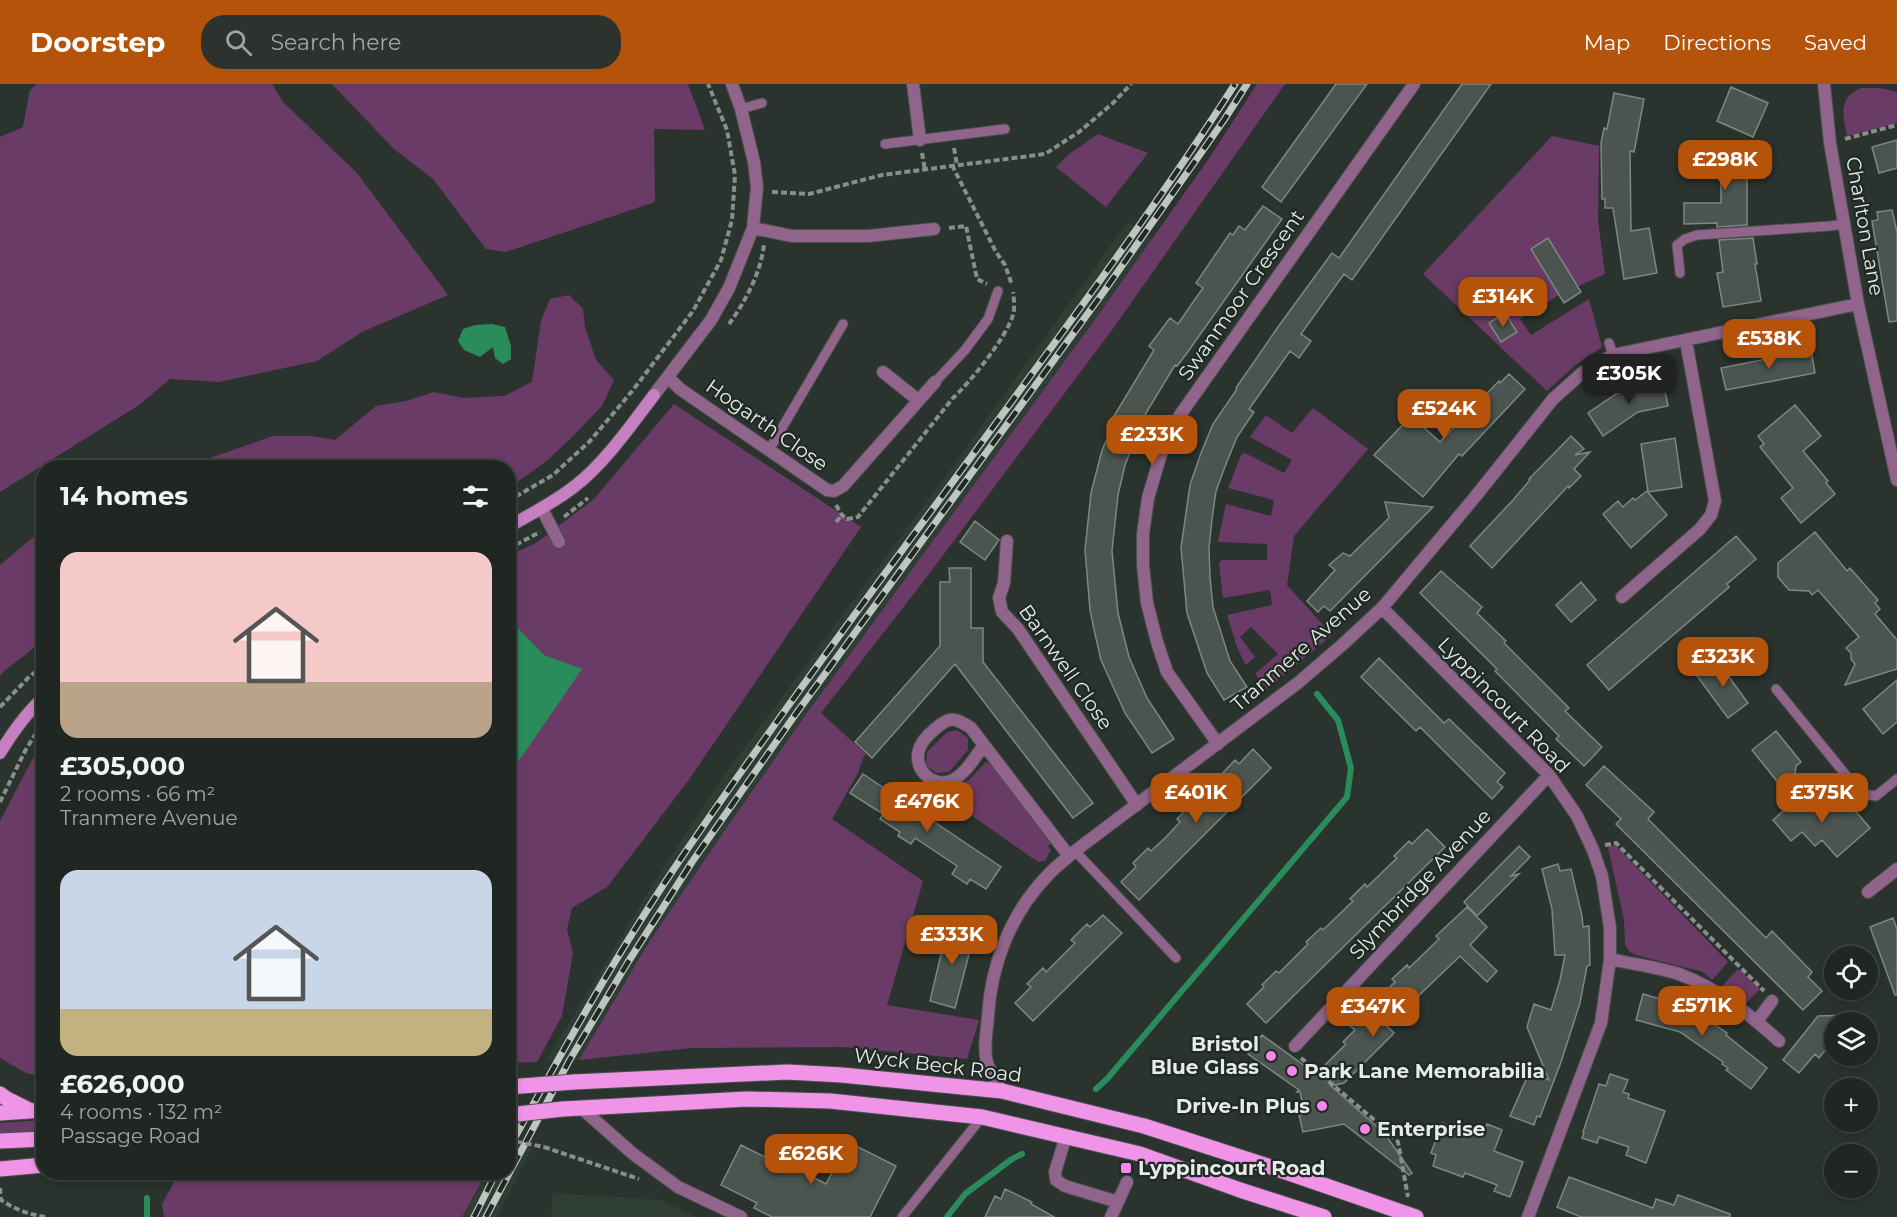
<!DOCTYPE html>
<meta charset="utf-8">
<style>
body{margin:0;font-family:Montserrat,sans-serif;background:#2d322f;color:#f1f3f6;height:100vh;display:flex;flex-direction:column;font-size:22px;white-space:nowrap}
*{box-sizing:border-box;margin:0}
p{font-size:20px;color:#a2a5a5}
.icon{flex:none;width:33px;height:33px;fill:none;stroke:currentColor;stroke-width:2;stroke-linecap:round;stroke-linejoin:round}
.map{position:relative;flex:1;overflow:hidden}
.details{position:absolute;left:36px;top:376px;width:480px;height:720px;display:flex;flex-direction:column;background:#202622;border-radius:24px;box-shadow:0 3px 9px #0003,0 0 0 2px #3d4340}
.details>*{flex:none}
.buttons{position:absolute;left:1824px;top:862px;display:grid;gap:12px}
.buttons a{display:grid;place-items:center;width:54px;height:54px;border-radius:50%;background:#202622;box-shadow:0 3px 9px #0003,0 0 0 2px #3d4340;font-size:30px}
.price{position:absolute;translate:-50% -51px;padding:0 14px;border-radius:12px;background:#b45309;color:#fff;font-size:20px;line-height:39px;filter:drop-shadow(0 2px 3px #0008)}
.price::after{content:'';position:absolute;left:50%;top:36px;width:18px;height:14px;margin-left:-9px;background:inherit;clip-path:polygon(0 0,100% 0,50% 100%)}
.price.on{background:#222;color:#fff}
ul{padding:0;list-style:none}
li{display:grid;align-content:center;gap:12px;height:318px;padding:0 24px}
li span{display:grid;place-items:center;height:186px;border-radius:18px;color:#555}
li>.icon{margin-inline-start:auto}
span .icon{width:108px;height:108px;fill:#fffc;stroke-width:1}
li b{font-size:26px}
h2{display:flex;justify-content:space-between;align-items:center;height:72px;padding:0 24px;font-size:26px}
header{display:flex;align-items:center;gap:36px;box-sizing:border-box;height:84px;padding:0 30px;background:#b45309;color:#fff}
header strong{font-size:28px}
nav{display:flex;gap:33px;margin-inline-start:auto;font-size:21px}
.search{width:420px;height:54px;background:#2d322f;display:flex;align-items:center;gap:15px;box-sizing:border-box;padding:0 21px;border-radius:24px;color:#a2a5a5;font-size:22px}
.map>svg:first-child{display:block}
.built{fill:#2f3e35}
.green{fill:#6b3b67}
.water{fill:#2a8c5a}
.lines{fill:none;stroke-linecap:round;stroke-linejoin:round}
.stream{stroke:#2a8c5a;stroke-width:6}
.building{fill:#4b544e;stroke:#7d8881;stroke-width:1.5}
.lane-casing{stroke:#49504c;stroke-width:11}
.street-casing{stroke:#49504c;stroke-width:14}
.secondary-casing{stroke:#49504c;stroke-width:14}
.primary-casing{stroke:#49504c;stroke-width:17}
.path{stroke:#888f8b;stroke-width:4;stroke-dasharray:6 3;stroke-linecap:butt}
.lane{stroke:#91648c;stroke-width:9}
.street{stroke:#91648c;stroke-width:12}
.secondary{stroke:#c67fc0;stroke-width:12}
.primary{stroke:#f094e8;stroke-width:15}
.rail-casing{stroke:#bfc5c1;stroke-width:7}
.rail{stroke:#212924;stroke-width:4.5;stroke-dasharray:14;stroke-linecap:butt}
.primary-bridge-casing{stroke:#49504c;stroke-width:17;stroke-linecap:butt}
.path-bridge{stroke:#888f8b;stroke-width:4;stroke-dasharray:6 3;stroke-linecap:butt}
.primary-bridge{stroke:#f094e8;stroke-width:15}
.poi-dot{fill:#f688ed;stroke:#212924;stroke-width:2}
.labels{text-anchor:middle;stroke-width:4.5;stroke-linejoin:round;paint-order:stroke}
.street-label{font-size:20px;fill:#e5ebe7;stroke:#212924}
.poi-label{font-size:20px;font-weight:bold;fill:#e5ebe7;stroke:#212924;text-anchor:start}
</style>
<header>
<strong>Doorstep</strong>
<div class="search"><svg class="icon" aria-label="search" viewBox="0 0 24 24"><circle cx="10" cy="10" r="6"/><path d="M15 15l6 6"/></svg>Search here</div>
<nav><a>Map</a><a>Directions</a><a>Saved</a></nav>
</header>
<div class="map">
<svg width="1897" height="1133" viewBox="0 0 1897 1133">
<rect width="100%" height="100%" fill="#2b332e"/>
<path class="built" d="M1128,137L1152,155L1091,241L804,633L649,858L579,976L546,977L658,792L719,698L953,382Z
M509,1060L532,1065L497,1133H462L486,1089H508Z
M553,1109L661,1116L697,1133H551Z"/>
<path class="green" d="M37,0H272L283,18L357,89L448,211L362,248L317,277L219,298L170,295L139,321L0,408V53L23,43L30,6Z
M332,0H688L705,46L654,45L655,118L506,168L486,165L433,95L394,65Z
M1257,0H1285L1112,246L923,498L821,629L866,670L863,674L858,689L832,735L923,797L887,921L979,936L967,975L844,963L692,964L579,976L649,858L723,749L804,633L1091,241L1210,73Z
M1861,4H1880L1897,8V39L1847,52C1843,31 1837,15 1861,4Z
M1098,50L1148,69L1106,123L1056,83L1069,70Z
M1552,52L1599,62L1598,136L1605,190L1559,211L1520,235L1531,251L1589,215L1602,263L1574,282L1547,307L1423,190Z
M569,211L583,225L585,243L596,276L614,296L602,322L573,352L548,376L509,404L508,384H181L273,352H312L335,356L376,322L406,317L434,308L464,314L504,312L532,298L541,237L550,215Z
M674,320L861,443L688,697L607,803L572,824L567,845L573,869L562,932L537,978L509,979L508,472L536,459L594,415Z
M1313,324L1368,365L1294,452L1287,501L1332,551L1267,605L1255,590L1278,570L1251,543L1240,553L1255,573L1247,580H1245L1237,563L1227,531L1272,521L1270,506L1223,514L1219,479L1222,476H1267V460L1218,458L1226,420L1271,432L1274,416L1228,404L1242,369L1247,370L1284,389L1292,376L1250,353L1266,331L1292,349Z
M43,445V557L3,588L0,592V481Z
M957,646L968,654V666L949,688L936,689L926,681L927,668L947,648Z
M43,655L44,993H43L26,989L0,974V737Z
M986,678L996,683L1053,758L1048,762L1051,766L1045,777L1038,778L941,710L969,696Z
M1615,761L1728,878L1712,896L1703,888L1636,871L1630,868L1625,861L1624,836L1608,763Z
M1738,885L1760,905L1746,919L1722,902Z
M43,1036V1046L0,1050V1039Z
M179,1089H378L379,1092L404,1094V1089H486L462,1133H164L162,1120Z"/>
<path class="water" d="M492,240L505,243L511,262V275L503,280L495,274L493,263L480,273L464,266L458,257L463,245L475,241Z
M514,540L544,571L582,585L523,671L509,687L508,542Z"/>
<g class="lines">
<path class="stream" d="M1096,1005L1107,995L1347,713L1351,684L1338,636L1317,610
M147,1114V1133
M947,1133L965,1110L1012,1075L1022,1070"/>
</g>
<path class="building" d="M1336,0H1367L1281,118L1262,103Z
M1462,0H1491L1352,196L1344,190L1301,250L1311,257L1299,274L1290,267L1266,301L1249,325L1254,328L1237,353L1226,380L1216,407L1212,435L1209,464L1210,493L1213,523L1230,577L1247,603L1224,616L1207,589L1187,529L1181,464L1190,401L1201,369L1213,340L1237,305L1236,304L1278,243L1332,169L1339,174Z
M1731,3L1768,19L1753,53L1717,37Z
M1614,9L1644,15L1634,68L1630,67L1631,147L1649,144L1657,189L1624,195L1613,124H1605V115H1602L1601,59L1604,44L1607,45Z
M1897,56V84L1879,89L1872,63Z
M1710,62L1752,69L1747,97V141L1717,143V139L1684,140V119H1721V85L1707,83Z
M1263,122L1282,135L1187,269L1177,282L1175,281L1146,329L1125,381L1118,411L1112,467L1118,529L1129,573L1147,614L1174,655L1152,669L1125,629L1101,576L1095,550L1090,526L1085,466L1091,409L1102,366L1112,344L1108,342L1154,266L1149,262L1170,234L1178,240L1191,221L1203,204L1196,199L1230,149L1233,151L1239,142L1245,146Z
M1892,126L1897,148V237L1889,238L1872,137L1878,136L1877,128Z
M1548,154L1581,208L1564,219L1531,165Z
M1753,154L1757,180H1755L1761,217L1723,223L1717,189L1723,188L1719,156Z
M1505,229L1517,248L1501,258L1489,239Z
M1811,266L1815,289L1726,306L1721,284Z
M1509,290L1525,305L1462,372L1459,370L1423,413L1374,371L1411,332L1440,358L1499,297L1500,299Z
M1663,296L1668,322L1638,328L1603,352L1588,329L1625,304Z
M1795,321L1821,352L1803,367L1828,397L1826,399L1835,410L1801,439L1781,414L1793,404L1760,363L1764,360L1758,352Z
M1571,352L1584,365L1575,371L1590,368L1574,385L1581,392L1569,404L1568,402L1492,484L1470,462L1513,416L1530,396L1529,395Z
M1675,354L1682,403L1648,408L1641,360Z
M1647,407L1667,431L1631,464L1603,430L1618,417L1623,423L1633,414L1635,416Z
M1385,418L1433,423L1330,527L1324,522L1318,528L1307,517L1335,486L1329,481L1343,469L1350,472L1389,434Z
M975,437L999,456L985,476L960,458Z
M1815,448L1847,487L1850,484L1878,516L1875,519L1880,525L1875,530L1897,556V585L1845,601L1855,580L1851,575V569L1846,564L1859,553L1818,506L1812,511L1809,507L1789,506L1778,493V479Z
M1736,452L1756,475L1727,500L1729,503L1609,606L1587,581Z
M949,484H971V544H983V578L1093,719L1073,734L955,580L872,674L855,658L940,562V498H950Z
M1441,487L1482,523L1477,529L1506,557L1504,559L1569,624L1565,627L1602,663L1584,682L1556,655L1559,652L1495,587L1497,585L1420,509Z
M1581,498L1596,516L1571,538L1556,521Z
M1728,569L1724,586L1748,619L1728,634L1697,592Z
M1379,574L1444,639L1449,635L1505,689L1497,698L1503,703L1492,715L1420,643L1416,647L1361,593Z
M1897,596V638L1883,650L1863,625Z
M1776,647L1801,678L1796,682L1792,716L1752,666Z
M1253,665L1271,684L1139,816L1121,798L1136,783L1133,779L1148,764L1151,767L1166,753L1180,738L1177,735L1192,719L1196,723L1209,710L1223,695L1220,692L1235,676L1239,680Z
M1604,682L1654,728L1648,735L1766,854L1772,847L1812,888L1808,893L1822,907L1803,926L1616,740L1621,735L1586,701Z
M863,690L1001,783L986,805L970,795L967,800L952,790L957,782L915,754L911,760L898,752L900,748L880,735L883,730L850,709Z
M1803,709L1824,732L1841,717L1848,725L1851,722L1870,744L1837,773L1822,756L1815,762L1802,748L1791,757L1773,736Z
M1427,745L1445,763L1266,939L1247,920L1264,903L1262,901L1276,887L1279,889L1308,860L1306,858L1321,844L1323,846L1353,817L1350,815L1365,800L1367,803L1397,774L1394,772L1409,757L1412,760Z
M1519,762L1530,773L1511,792L1519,790L1477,832L1464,818Z
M1558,780L1560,787L1571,785L1582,832L1583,843L1589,842L1590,881L1587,882L1580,919L1561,978L1540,1033L1537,1032L1534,1041L1510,1032L1529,989L1549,996L1527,943L1534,920L1551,926L1560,896L1565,871H1555L1552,825L1542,785Z
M1467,823L1487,843L1470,861L1497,887L1487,898L1460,872L1387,942L1394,949L1344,999L1331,1002L1385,1050L1412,1089L1409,1091L1344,1040L1303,1048L1299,1031L1305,1030L1300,1008H1297L1299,1006L1248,970L1262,951L1316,990L1346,960L1343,958L1355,946L1350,942L1395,898L1392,895L1407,881L1409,884L1439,855L1436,852Z
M1103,831L1122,849L1033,937L1015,919L1031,903L1027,900L1043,884L1046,888L1075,859L1071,856L1087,840L1090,843Z
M1893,834L1897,845V911H1895L1870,843Z
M948,841L975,847L955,924L930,917Z
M1643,910L1690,924L1727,949L1726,951L1767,984L1751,1005L1726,986L1728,984L1722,980L1723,978L1680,948L1636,936Z
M1847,931L1840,939H1834V946L1828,953L1833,956L1819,974L1815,970L1799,989L1783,976L1818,932Z
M1610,990L1628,996L1623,1008L1629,1010L1628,1014L1665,1027L1646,1079L1626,1071L1629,1063L1599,1053L1597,1059L1582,1054L1584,1049L1583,1048L1599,1000L1606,1002Z
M1442,1039L1481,1054L1487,1040L1502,1046L1494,1067L1523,1078L1510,1113L1494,1107L1497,1101L1465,1089L1463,1093L1433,1082L1436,1071L1431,1069Z
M848,1058L896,1082L870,1133H772L754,1124L757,1119L721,1101L741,1061L773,1077L775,1074L826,1100Z
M1569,1093L1653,1124L1656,1115L1674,1121L1678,1111L1730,1130V1133H1581L1557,1123Z
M1005,1105L1032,1118L1031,1120L1054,1133H985L995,1112L1001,1115Z"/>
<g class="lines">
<defs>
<path id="lane" d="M741,25L762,19
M885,60L1005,45
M1680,189L1677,161L1685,155L1697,151L1830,142L1844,140
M1609,259L1613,271
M935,298L965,266L988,235L998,207
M769,366L843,240
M1776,605L1854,701L1864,710L1876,712L1897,695
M1075,767L1176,874
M902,1133L982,1033"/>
<path id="street" d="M913,0L920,56
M1824,0L1830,59L1858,220L1897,396
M753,144L792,152H868L934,145
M883,288L918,316
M668,293L680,305L827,406L834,407L843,402L935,298
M654,311L711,236L729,204L753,144L757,103L754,78L741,25L732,0
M542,425L559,458
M1007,457L1004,499L999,514L1002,528L1018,545L1137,721
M1622,513L1700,445L1711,431L1715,417L1686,257
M1382,524L1549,691L1577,732L1593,766L1602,792L1610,844V875L1601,939L1528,1133
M1218,660L1167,588L1157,558L1147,519L1143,481V450L1148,414L1161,370L1180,331L1414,0
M984,661C975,673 966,689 953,696C932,706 911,683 920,663C923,656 929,650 935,645C950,632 954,633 971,644L1069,772
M1868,808L1897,785
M1610,875C1632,880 1657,883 1679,890C1717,904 1749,930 1779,957
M1757,937L1772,917
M1295,962L1549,691
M1002,1007C997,998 990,989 987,978C983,964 987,947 988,932C991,880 1011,829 1048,791C1056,782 1066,775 1075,767L1299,598L1342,561L1382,524L1475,413L1553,315L1582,289L1613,271L1858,220
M580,1023L632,1069L678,1103L741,1133
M1066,1052L1055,1088L1056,1096L1065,1102L1118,1118
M1111,1133L1127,1098"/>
<path id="secondary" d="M508,443C531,430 555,418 575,402C604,380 632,340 654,311
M0,669C12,649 26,629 44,613"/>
<path id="primary" d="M574,998L787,988L842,991L1002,1007L1144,1042L1283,1087L1416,1133
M0,1010L7,1015L29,1026
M563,1025L747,1015L830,1017L982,1033L1140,1070L1240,1106L1324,1133
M0,1029L44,1026
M0,1057L44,1055
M0,1085L44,1081"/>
</defs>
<use href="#lane" class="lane-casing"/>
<use href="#street" class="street-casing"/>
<use href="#secondary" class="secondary-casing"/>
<use href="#primary" class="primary-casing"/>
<path class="path" d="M1845,55L1897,41
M954,64L957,81
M922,69L925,86
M952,81L996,168L1005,181L1012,201
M772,108L809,110L882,91L1045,70L1079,48L1113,19L1131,0
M949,144L966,142L977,195L987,200
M729,240C745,218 761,189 764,160
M508,417L553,391L590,357L633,306L693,227L721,176L732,136L735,91L727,46L708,0
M836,421L842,431L847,435L858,433L953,314C971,297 1006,254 1013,231C1015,225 1014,215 1013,208
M564,433L588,414
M836,438L842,431
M508,465L540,448
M0,623L29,593L44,581
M0,718L25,667L41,641
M1605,761L1616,759L1764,907
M1301,974L1392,1051L1398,1058L1408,1113
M544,1063L639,1095
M54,1095L114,1089
M0,1104L1,1116C16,1126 28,1130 45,1133"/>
<use href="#lane" class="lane"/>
<use href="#street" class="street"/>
<use href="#secondary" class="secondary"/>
<use href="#primary" class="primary"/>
<defs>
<path id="rail" d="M508,1066C563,966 619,865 684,770C796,606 917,448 1034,287C1103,193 1172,98 1235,0
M474,1133L496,1089
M486,1133L569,977L628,878L692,778L795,631L1105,206L1224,36L1247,0"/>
</defs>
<use href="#rail" class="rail-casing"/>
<use href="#rail" class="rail"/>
<defs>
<path id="primary-bridge" d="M508,1003L574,998
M508,1031L563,1025"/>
</defs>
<use href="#primary-bridge" class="primary-bridge-casing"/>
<path class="path-bridge" d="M508,1056L544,1063"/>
<use href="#primary-bridge" class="primary-bridge"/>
</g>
<g class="poi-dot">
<circle cx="1271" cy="972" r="6"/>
<circle cx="1292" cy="987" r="6"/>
<circle cx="1322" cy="1022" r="6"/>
<circle cx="1365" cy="1045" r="6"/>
<rect x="1120" y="1078" width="12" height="12" rx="3"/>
</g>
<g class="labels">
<g class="street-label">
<text transform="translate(1865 142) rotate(80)" y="7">Charlton Lane</text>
<text transform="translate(1241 211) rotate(-55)" y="7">Swanmoor Crescent</text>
<text transform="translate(767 341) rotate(35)" y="7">Hogarth Close</text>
<text transform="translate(1301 565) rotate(-41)" y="7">Tranmere Avenue</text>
<text transform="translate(1066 583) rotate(55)" y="7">Barnwell Close</text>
<text transform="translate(1504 621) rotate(46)" y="7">Lyppincourt Road</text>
<text transform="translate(1420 800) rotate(-47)" y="7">Slymbridge Avenue</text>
<text transform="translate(938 981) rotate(7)" y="7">Wyck Beck Road</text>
</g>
<g class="poi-label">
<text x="1259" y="967" text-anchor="end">Bristol<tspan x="1259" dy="23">Blue Glass</tspan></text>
<text x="1304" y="994">Park Lane Memorabilia</text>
<text x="1310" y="1029" text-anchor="end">Drive-In Plus</text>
<text x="1377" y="1052">Enterprise</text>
<text x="1138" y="1091">Lyppincourt Road</text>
</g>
</g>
</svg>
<div class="buttons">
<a><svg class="icon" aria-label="locate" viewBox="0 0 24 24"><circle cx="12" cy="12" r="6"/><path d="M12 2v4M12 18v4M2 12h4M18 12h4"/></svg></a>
<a><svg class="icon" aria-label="layers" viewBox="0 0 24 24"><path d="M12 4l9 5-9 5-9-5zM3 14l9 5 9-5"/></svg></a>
<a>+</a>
<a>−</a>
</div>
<b class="price" style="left:1725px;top:107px">£298K</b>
<b class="price" style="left:1503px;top:244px">£314K</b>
<b class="price" style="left:1769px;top:286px">£538K</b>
<b class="price on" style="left:1629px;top:321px">£305K</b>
<b class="price" style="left:1444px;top:356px">£524K</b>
<b class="price" style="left:1152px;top:382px">£233K</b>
<b class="price" style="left:1723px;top:604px">£323K</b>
<b class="price" style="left:1196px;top:740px">£401K</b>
<b class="price" style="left:1822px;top:740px">£375K</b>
<b class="price" style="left:927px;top:749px">£476K</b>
<b class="price" style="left:952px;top:882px">£333K</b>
<b class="price" style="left:1702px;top:953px">£571K</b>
<b class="price" style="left:1373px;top:954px">£347K</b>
<b class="price" style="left:811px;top:1101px">£626K</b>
<section class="details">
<h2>14 homes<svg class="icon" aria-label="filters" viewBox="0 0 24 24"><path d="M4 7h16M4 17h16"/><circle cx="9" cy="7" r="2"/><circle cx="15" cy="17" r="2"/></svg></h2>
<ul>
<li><span style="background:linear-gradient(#f6c9c9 70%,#b9a48a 0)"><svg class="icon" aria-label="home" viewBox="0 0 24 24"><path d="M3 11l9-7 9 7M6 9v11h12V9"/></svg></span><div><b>£305,000</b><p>2 rooms · 66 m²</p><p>Tranmere Avenue</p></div></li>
<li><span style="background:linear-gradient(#c9d6e8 75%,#c2b280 0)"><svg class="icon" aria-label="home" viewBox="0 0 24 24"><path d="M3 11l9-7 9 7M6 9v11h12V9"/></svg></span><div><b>£626,000</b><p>4 rooms · 132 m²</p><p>Passage Road</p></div></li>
</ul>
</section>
</div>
